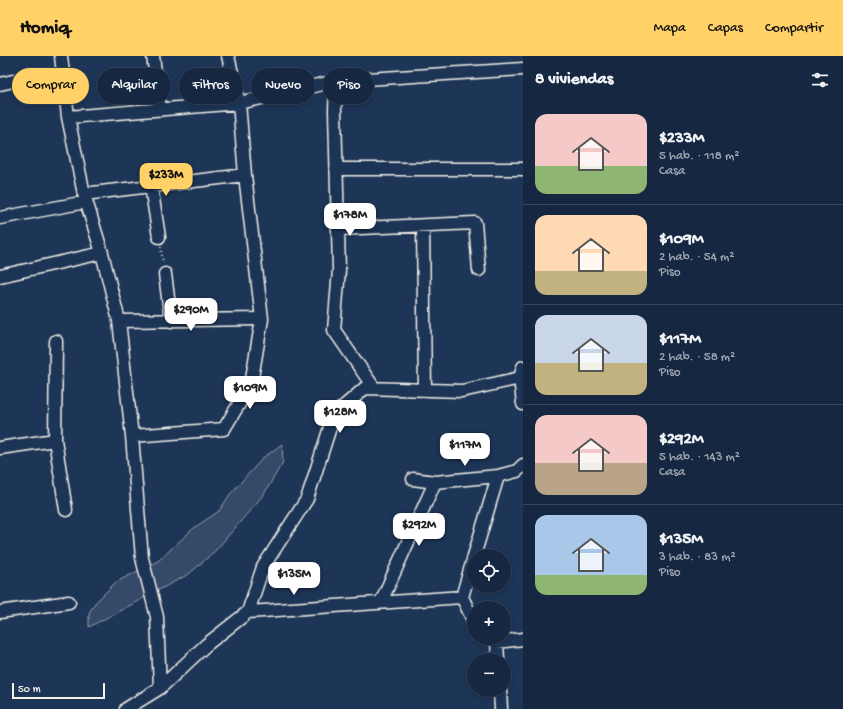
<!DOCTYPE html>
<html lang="es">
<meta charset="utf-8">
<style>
body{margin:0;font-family:"Gochi Hand",sans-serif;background:#23344c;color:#f1f3f6;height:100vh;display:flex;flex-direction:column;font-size:15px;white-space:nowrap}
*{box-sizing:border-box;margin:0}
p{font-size:13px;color:#9ea6b1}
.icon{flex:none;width:22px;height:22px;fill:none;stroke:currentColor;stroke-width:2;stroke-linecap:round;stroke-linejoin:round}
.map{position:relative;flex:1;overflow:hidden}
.details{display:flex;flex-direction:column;background:#162841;width:320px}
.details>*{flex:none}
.hud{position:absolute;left:12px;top:12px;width:380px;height:36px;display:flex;gap:8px}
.fabs{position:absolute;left:467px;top:493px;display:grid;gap:8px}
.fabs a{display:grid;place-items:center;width:44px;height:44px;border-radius:50%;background:#162841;box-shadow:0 2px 6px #0003,0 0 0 1px #35445a;font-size:20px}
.scale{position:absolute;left:12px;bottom:10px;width:93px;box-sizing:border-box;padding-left:4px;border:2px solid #f4f1e8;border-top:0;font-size:11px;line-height:14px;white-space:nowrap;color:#f4f1e8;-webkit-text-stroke:3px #1d3557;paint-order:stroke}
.price{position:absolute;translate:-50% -34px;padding:0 9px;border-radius:8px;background:#fff;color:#222;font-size:13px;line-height:26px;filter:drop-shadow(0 1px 2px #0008)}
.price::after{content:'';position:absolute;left:50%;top:24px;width:12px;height:9px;margin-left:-6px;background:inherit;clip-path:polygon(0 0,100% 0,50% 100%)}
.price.active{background:#ffd166;color:#111}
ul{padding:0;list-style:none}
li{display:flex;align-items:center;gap:12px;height:100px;padding:0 12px}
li+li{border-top:1px solid #35445a}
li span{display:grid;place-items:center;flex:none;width:112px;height:80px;border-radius:12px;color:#555}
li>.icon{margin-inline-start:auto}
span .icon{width:48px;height:48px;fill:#fffc;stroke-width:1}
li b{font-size:17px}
h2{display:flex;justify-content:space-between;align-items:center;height:48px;padding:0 12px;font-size:17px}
.pill{padding:0 14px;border-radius:18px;background:#162841;box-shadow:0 2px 6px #0003,0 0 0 1px #35445a;font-size:14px;line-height:36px}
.pill.active{background:#ffd166;color:#111}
header{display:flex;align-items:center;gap:24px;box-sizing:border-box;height:56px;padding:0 20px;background:#ffd166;color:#111}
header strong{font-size:19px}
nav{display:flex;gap:22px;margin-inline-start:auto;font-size:14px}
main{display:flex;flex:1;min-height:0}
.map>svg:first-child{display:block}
.green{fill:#354a67;stroke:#949ea8}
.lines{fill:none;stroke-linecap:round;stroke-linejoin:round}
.minor-casing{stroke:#f4f1e8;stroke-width:15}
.path{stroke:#f4f1e8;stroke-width:2;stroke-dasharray:1 3;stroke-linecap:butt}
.minor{stroke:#1d3557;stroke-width:12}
</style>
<header>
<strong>Homiq</strong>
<nav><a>Mapa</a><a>Capas</a><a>Compartir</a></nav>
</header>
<main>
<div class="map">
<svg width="523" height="653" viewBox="0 0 523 653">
<rect width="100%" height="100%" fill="#1d3557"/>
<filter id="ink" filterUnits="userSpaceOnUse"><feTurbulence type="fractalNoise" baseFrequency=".025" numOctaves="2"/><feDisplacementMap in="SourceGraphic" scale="8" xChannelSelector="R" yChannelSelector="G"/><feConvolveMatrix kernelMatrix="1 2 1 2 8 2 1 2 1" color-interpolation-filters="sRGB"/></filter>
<g filter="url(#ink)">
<path class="green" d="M282,388L283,406L264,438L216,494L189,518L89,571V557L95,547L116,526L158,505L194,472L219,455L231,437L263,402Z"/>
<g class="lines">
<defs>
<path id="minor" d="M61,0L68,61L84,138L102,197L119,265L132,380
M153,0L160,54
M336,25L335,55L339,214L334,274L374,332
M0,28L26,22
M68,61L239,47L336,25L523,13
M336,113H523
M151,130L159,181
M84,138L245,119
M0,162L86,146
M423,170L425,334
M338,173L475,167L479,214
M165,218L171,265
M0,220L102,197
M119,265L262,263
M56,285L55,384L66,454
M523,311L520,322L523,348
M0,392L55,384
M413,423L435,426L498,420L517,415L523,409
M474,500L498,420
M462,541L474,500
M381,546L435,426
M0,556L69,546
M248,556L263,511L307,443L334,359L365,332L462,335L520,322
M498,604L497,586L523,583
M160,632L157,561L142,502L132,380L224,373L251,328L262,263L245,119L239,47L228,0
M500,634L501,653
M126,653L160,632L206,589L248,556L462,541L474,566"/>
</defs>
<use href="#minor" class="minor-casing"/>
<path class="path" d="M161,191L163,207"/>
<use href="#minor" class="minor"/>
</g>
</g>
</svg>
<div class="fabs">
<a><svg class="icon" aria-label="locate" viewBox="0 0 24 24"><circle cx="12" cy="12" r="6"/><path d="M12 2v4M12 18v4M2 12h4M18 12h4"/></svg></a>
<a>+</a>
<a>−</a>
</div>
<div class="scale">50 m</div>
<b class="price active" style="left:166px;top:141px">$233M</b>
<b class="price" style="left:350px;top:181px">$178M</b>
<b class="price" style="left:191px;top:276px">$290M</b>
<b class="price" style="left:250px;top:354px">$109M</b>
<b class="price" style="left:340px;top:378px">$128M</b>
<b class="price" style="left:465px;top:411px">$117M</b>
<b class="price" style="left:419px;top:491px">$292M</b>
<b class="price" style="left:294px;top:540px">$135M</b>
<div class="hud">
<a class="pill active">Comprar</a>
<a class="pill">Alquilar</a>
<a class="pill">Filtros</a>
<a class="pill">Nuevo</a>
<a class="pill">Piso</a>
</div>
</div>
<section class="details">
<h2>8 viviendas<svg class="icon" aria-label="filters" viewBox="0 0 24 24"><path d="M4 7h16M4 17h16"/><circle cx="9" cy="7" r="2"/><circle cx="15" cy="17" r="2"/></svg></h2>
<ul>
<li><span style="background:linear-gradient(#f6c9c9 65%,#8fb573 0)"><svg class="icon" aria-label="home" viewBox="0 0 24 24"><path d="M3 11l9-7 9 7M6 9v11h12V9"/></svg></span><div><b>$233M</b><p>5 hab. · 118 m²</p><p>Casa</p></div></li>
<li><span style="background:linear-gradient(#ffd9b3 70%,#c2b280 0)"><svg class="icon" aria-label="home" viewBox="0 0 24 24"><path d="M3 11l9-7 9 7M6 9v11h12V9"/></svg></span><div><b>$109M</b><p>2 hab. · 54 m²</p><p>Piso</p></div></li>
<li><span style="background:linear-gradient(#c9d6e8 60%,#c2b280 0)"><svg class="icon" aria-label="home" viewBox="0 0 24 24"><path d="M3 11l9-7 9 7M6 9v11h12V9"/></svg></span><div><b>$117M</b><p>2 hab. · 58 m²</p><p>Piso</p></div></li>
<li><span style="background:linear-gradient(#f6c9c9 60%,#b9a48a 0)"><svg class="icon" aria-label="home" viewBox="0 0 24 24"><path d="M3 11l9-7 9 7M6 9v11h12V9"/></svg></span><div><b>$292M</b><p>5 hab. · 143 m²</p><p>Casa</p></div></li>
<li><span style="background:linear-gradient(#a9c7e8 75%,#8fb573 0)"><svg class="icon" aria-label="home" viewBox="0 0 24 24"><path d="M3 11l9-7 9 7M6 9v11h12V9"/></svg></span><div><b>$135M</b><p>3 hab. · 83 m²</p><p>Piso</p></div></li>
</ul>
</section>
</main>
